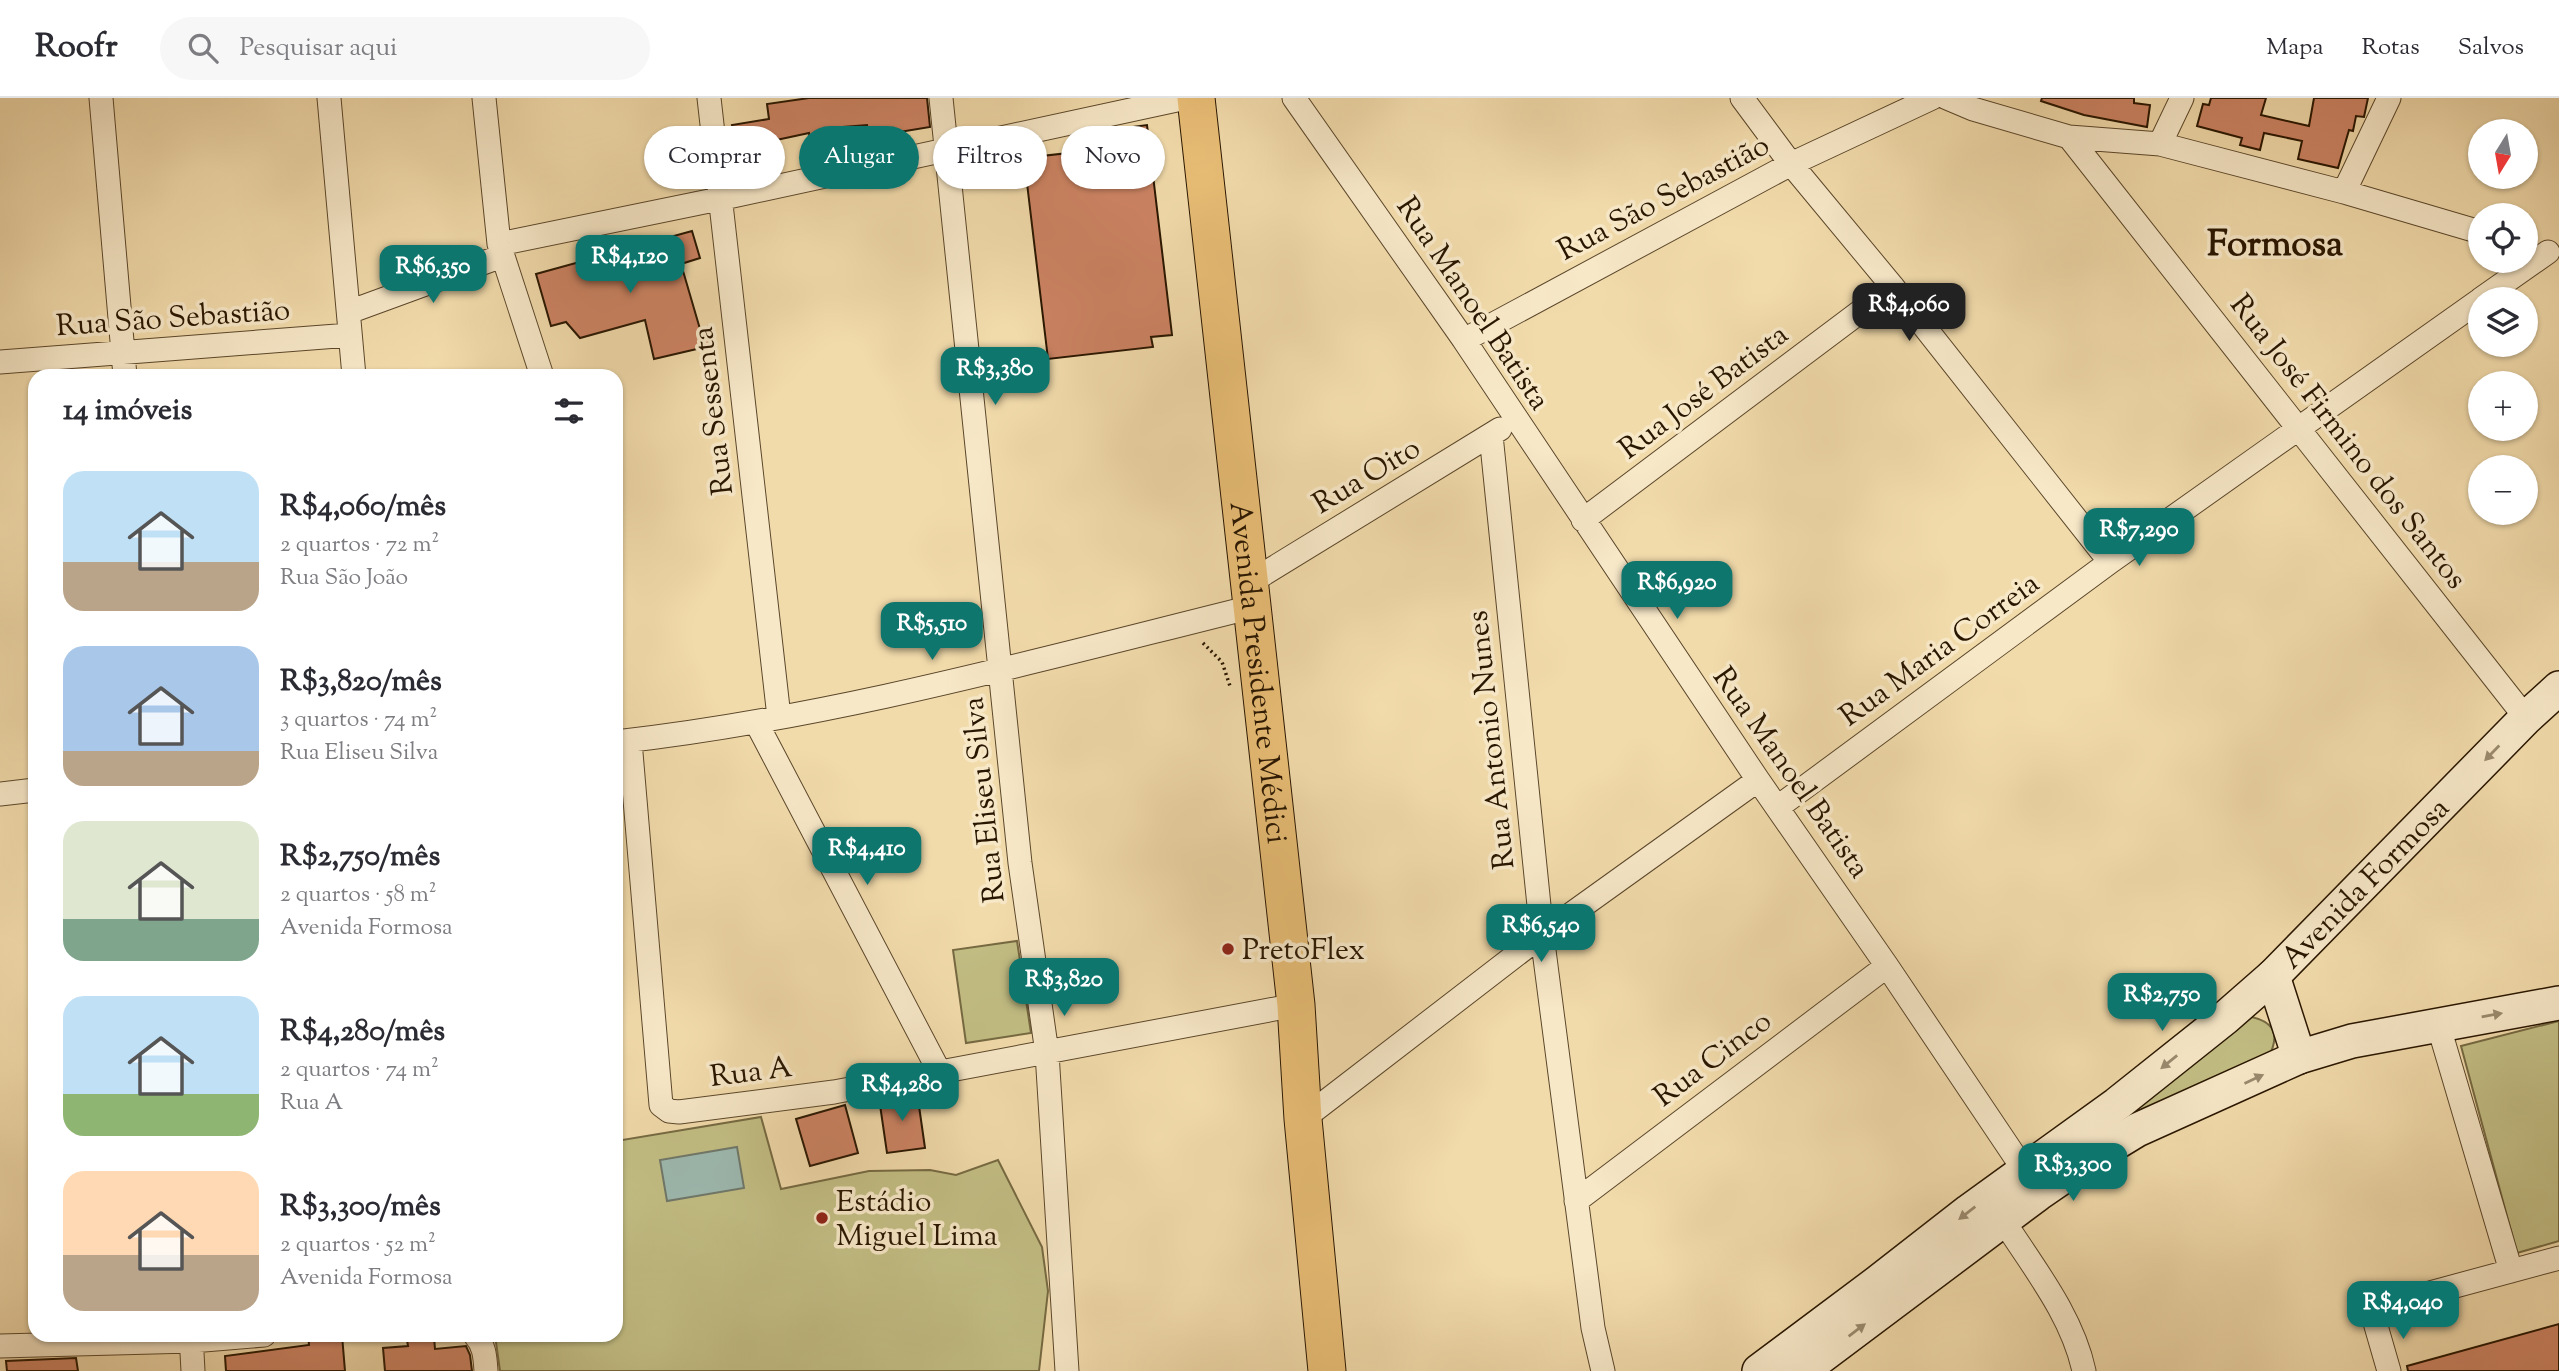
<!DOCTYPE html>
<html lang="pt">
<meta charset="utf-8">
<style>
body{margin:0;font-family:"Sorts Mill Goudy",serif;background:#f7f7f7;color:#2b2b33;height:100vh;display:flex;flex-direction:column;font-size:26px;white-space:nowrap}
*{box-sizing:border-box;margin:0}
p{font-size:23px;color:#7c7c81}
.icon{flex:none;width:38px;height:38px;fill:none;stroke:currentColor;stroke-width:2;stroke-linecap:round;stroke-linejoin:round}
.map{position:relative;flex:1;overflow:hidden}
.details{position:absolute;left:28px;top:271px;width:595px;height:973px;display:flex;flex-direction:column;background:#fff;border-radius:21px;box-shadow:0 2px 5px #0004}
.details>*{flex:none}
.top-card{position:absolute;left:644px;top:28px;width:665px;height:63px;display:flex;gap:14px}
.needle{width:46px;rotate:191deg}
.controls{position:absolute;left:2468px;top:21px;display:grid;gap:14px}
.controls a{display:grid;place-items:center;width:70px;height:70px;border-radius:50%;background:#fff;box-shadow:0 2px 5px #0004;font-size:35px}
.price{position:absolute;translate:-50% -60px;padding:0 16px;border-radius:14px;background:#0f766e;color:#fff;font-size:23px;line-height:46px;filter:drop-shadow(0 2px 4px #0008)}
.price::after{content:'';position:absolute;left:50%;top:42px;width:21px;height:16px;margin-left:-10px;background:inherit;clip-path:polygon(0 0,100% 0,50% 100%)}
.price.current{background:#222;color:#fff}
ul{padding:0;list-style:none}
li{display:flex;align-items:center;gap:21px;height:175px;padding:0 35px}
li span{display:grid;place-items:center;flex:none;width:196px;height:140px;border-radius:21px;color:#555}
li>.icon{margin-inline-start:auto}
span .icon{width:84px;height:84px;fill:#fffc;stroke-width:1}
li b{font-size:30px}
h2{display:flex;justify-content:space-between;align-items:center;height:84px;padding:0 35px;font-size:30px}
.tag{padding:0 24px;border-radius:32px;background:#fff;box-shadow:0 2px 5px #0004;font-size:24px;line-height:63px}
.tag.current{background:#0f766e;color:#fff}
header{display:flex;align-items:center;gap:42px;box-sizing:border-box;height:98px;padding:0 35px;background:#fff;border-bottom:2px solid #e1e1e2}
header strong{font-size:33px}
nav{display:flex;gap:38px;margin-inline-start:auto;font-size:24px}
.search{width:490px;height:63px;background:#f7f7f7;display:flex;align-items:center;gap:18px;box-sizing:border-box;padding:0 24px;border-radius:38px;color:#7c7c81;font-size:26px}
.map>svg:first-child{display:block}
.green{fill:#c2be84;stroke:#766a42;stroke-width:2}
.water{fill:#9db9b1;stroke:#6f786a;stroke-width:2}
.building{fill:#cc8363;stroke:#291600;stroke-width:2}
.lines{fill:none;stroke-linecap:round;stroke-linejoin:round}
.minor-casing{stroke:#5b472b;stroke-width:25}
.secondary-casing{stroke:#291600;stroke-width:36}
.primary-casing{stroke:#291600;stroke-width:39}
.path{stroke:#291600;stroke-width:3.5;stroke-dasharray:2 3.5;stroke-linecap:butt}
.minor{stroke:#f7e8c8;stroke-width:23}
.secondary{stroke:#f7e8c8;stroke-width:33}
.primary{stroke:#e9be76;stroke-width:37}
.oneway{fill:#9a8a6e}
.poi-dot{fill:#8f2418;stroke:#f7e8c8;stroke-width:2.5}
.labels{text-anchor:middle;stroke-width:7;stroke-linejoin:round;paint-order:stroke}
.street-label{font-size:30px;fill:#291600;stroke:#f7e8c8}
.poi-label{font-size:30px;fill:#291600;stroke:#f7e8c8;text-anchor:start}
.district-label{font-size:37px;font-weight:bold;fill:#291600;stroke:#f7e8c8}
</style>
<header>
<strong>Roofr</strong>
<div class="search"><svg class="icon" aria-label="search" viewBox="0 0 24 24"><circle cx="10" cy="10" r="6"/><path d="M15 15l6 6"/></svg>Pesquisar aqui</div>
<nav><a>Mapa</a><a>Rotas</a><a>Salvos</a></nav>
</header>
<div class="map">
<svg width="2559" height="1273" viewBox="0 0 2559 1273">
<rect width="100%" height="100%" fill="#f2dbab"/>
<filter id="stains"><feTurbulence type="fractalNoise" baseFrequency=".00286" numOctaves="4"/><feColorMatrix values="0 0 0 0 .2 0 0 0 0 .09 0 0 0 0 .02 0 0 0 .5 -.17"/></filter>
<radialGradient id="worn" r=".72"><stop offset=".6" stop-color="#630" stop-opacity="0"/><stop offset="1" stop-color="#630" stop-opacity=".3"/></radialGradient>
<path class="green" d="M1017,843L1031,935L966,945L953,852Z
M2246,918C2274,922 2281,936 2268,960L2140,1015L2136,1012Z
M2559,923V1143L2517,1155L2461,948Z
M761,1019L781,1091L869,1073L930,1072L956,1077L998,1062L1042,1149L1048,1193L1039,1273H500L495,1237H616V1043Z"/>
<path class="water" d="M737,1049L744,1090L667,1103L660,1062Z"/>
<path class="building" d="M809,0H927L930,29L869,39L867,27L831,30L834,44L811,48L809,35L767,44L771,63L740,68L732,27L769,21L767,6Z
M2042,0H2134V5L2150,7L2147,29L2084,17L2041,3Z
M2211,0H2266L2261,17L2309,28L2314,0H2368L2364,19L2356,18L2353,33L2349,32L2338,70L2298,61L2302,43L2264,35L2260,52L2240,47L2242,40L2197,28L2203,6L2209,7Z
M1147,27L1172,237L1151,239L1153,249L1048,261L1024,60L1095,52L1093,34Z
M692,133L700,160L681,166L700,231L710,228L714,247L654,261L645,222L580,240L566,224L551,228L536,176Z
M917,994L925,1050L887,1055L879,1000Z
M845,1007L858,1055L810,1068L796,1021Z
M2559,1226V1273H2408L2407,1268Z
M308,1237H342L345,1273H226L225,1258L309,1247Z
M434,1239L435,1251L466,1248L470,1257L472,1273H385L383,1250L408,1248L407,1242Z
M76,1260L78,1273H7L6,1263Z"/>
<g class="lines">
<defs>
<path id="minor" d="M101,0L125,278
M329,0L354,278
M484,0L499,146L542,278
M709,0L779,619
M941,0L1020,765L1047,955L1067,1273
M1294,0L1464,242L1758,682L1887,868L2024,1072
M1742,0L1791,66L1893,189L2110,464
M1947,0L1973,11L2069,39L2160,46L2344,94L2480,134
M2069,39L2526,620
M2160,46L2182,0
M2344,94L2389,0
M499,146L719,101L1186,0
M2481,201L2548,154
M349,214L502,158
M1464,242L1791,66L1932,0
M0,264L350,237
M1491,337L1542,837L1593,1230L1603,1273
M1583,422L1893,189
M1249,485L1500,331
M756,624L940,975
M630,643L661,1007L669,1013L679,1014L834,994L1296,907
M616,644C831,620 1042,561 1252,509
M0,696L35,692
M1778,709L2110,464L2480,202
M2438,926L2511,1173
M1303,1021L1542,837L1758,682
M1576,1103L1887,868
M2003,1122C2033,1169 2072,1217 2084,1273
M191,1237L193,1273
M475,1237C485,1248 485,1260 486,1273
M0,1248L192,1243L264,1237
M2389,1273L2374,1221L2378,1209L2559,1160"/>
<g id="secondary">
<path d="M2273,878L2299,959"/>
<path id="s1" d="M1759,1273L1878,1184L1969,1113L2117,1006L2225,920L2273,878L2526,620L2559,590"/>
<path d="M1802,1273L2038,1096L2086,1063L2137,1032L2299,959L2352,943L2559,905"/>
</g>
<g id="primary">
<path id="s2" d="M1196,0L1296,907L1303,1021L1327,1273"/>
</g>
</defs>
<use href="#minor" class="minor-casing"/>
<use href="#secondary" class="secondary-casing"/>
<use href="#primary" class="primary-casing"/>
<path class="path" d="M1203,545L1222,564L1230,588"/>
<use href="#minor" class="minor"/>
<use href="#secondary" class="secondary"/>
<use href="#primary" class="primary"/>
</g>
<defs><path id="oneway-solid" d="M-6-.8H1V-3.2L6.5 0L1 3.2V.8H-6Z" transform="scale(1.75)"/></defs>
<g class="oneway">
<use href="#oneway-solid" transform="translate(2492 655) rotate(134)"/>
<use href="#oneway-solid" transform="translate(2492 917) rotate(-10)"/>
<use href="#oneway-solid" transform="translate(2169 964) rotate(141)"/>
<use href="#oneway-solid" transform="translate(2254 981) rotate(-25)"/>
<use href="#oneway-solid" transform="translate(1967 1115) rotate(142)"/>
<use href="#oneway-solid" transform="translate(1857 1232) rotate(-37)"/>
</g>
<g class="poi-dot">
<circle cx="1228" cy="851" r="7"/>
<circle cx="822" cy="1120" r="7"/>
</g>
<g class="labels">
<g class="street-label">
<text transform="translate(1663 99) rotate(-28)" y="10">Rua São Sebastião</text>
<text transform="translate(1474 205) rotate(56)" y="10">Rua Manoel Batista</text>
<text transform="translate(173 219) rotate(-4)" y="10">Rua São Sebastião</text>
<text transform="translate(1703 293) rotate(-37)" y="10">Rua José Batista</text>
<text transform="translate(712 313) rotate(-97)" y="10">Rua Sessenta</text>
<text transform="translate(2349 343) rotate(52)" y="10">Rua José Firmino dos Santos</text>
<text transform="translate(1366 377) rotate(-31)" y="10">Rua Oito</text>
<text transform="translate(1939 551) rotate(-36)" y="10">Rua Maria Correia</text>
<text dy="10" stroke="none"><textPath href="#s2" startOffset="578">Avenida Presidente Médici</textPath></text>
<text transform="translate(1490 642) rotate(-96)" y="10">Rua Antonio Nunes</text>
<text transform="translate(1792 674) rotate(55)" y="10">Rua Manoel Batista</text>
<text transform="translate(983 702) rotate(-96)" y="10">Rua Eliseu Silva</text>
<text dy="10" stroke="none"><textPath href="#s1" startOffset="779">Avenida Formosa</textPath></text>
<text transform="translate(1712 960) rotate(-37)" y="10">Rua Cinco</text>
<text transform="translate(751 973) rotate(-7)" y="10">Rua A</text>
</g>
<g class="poi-label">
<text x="1242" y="861">PretoFlex</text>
<text x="836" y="1113">Estádio<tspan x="836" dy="34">Miguel Lima</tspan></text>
</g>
<g class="district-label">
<text x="2275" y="157">Formosa</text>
</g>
</g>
<rect width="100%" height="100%" filter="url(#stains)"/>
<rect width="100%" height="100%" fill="url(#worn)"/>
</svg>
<div class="controls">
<a><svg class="needle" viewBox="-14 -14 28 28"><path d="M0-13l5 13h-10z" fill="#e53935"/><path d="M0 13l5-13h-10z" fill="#7c7c81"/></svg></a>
<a><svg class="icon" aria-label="locate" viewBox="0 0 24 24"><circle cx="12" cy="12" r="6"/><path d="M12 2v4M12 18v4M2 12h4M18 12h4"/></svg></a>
<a><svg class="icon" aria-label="layers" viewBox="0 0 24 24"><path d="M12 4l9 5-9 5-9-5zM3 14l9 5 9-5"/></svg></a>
<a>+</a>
<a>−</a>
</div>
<b class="price" style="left:630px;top:197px">R$4,120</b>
<b class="price" style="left:433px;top:207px">R$6,350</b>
<b class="price current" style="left:1909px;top:245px">R$4,060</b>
<b class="price" style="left:995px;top:309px">R$3,380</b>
<b class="price" style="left:2139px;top:470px">R$7,290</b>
<b class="price" style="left:1677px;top:523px">R$6,920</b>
<b class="price" style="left:932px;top:564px">R$5,510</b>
<b class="price" style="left:867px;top:789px">R$4,410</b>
<b class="price" style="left:1541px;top:866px">R$6,540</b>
<b class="price" style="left:1064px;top:920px">R$3,820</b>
<b class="price" style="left:2162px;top:935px">R$2,750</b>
<b class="price" style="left:902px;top:1025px">R$4,280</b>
<b class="price" style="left:2073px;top:1105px">R$3,300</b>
<b class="price" style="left:2403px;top:1243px">R$4,040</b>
<div class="top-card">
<a class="tag">Comprar</a>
<a class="tag current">Alugar</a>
<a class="tag">Filtros</a>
<a class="tag">Novo</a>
</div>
<section class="details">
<h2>14 imóveis<svg class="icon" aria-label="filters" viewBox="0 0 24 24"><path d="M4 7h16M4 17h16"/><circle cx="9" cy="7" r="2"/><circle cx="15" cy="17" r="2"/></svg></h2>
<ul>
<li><span style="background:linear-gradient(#bfe0f5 65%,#b9a48a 0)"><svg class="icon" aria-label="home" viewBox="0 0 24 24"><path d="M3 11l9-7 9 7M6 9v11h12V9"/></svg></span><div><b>R$4,060/mês</b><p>2 quartos · 72 m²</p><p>Rua São João</p></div></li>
<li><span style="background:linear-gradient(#a9c7e8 75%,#b9a48a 0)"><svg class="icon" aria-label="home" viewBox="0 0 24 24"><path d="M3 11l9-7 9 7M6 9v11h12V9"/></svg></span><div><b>R$3,820/mês</b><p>3 quartos · 74 m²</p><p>Rua Eliseu Silva</p></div></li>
<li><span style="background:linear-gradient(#dfe7d0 70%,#7fa58c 0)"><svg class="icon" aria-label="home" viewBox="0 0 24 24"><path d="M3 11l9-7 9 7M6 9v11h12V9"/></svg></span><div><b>R$2,750/mês</b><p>2 quartos · 58 m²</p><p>Avenida Formosa</p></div></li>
<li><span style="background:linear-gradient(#bfe0f5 70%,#8fb573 0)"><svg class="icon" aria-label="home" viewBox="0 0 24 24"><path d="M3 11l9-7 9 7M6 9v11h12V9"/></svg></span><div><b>R$4,280/mês</b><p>2 quartos · 74 m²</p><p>Rua A</p></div></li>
<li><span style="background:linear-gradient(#ffd9b3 60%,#b9a48a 0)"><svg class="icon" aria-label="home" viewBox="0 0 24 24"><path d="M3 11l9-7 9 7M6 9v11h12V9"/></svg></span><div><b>R$3,300/mês</b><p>2 quartos · 52 m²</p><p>Avenida Formosa</p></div></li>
</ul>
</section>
</div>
